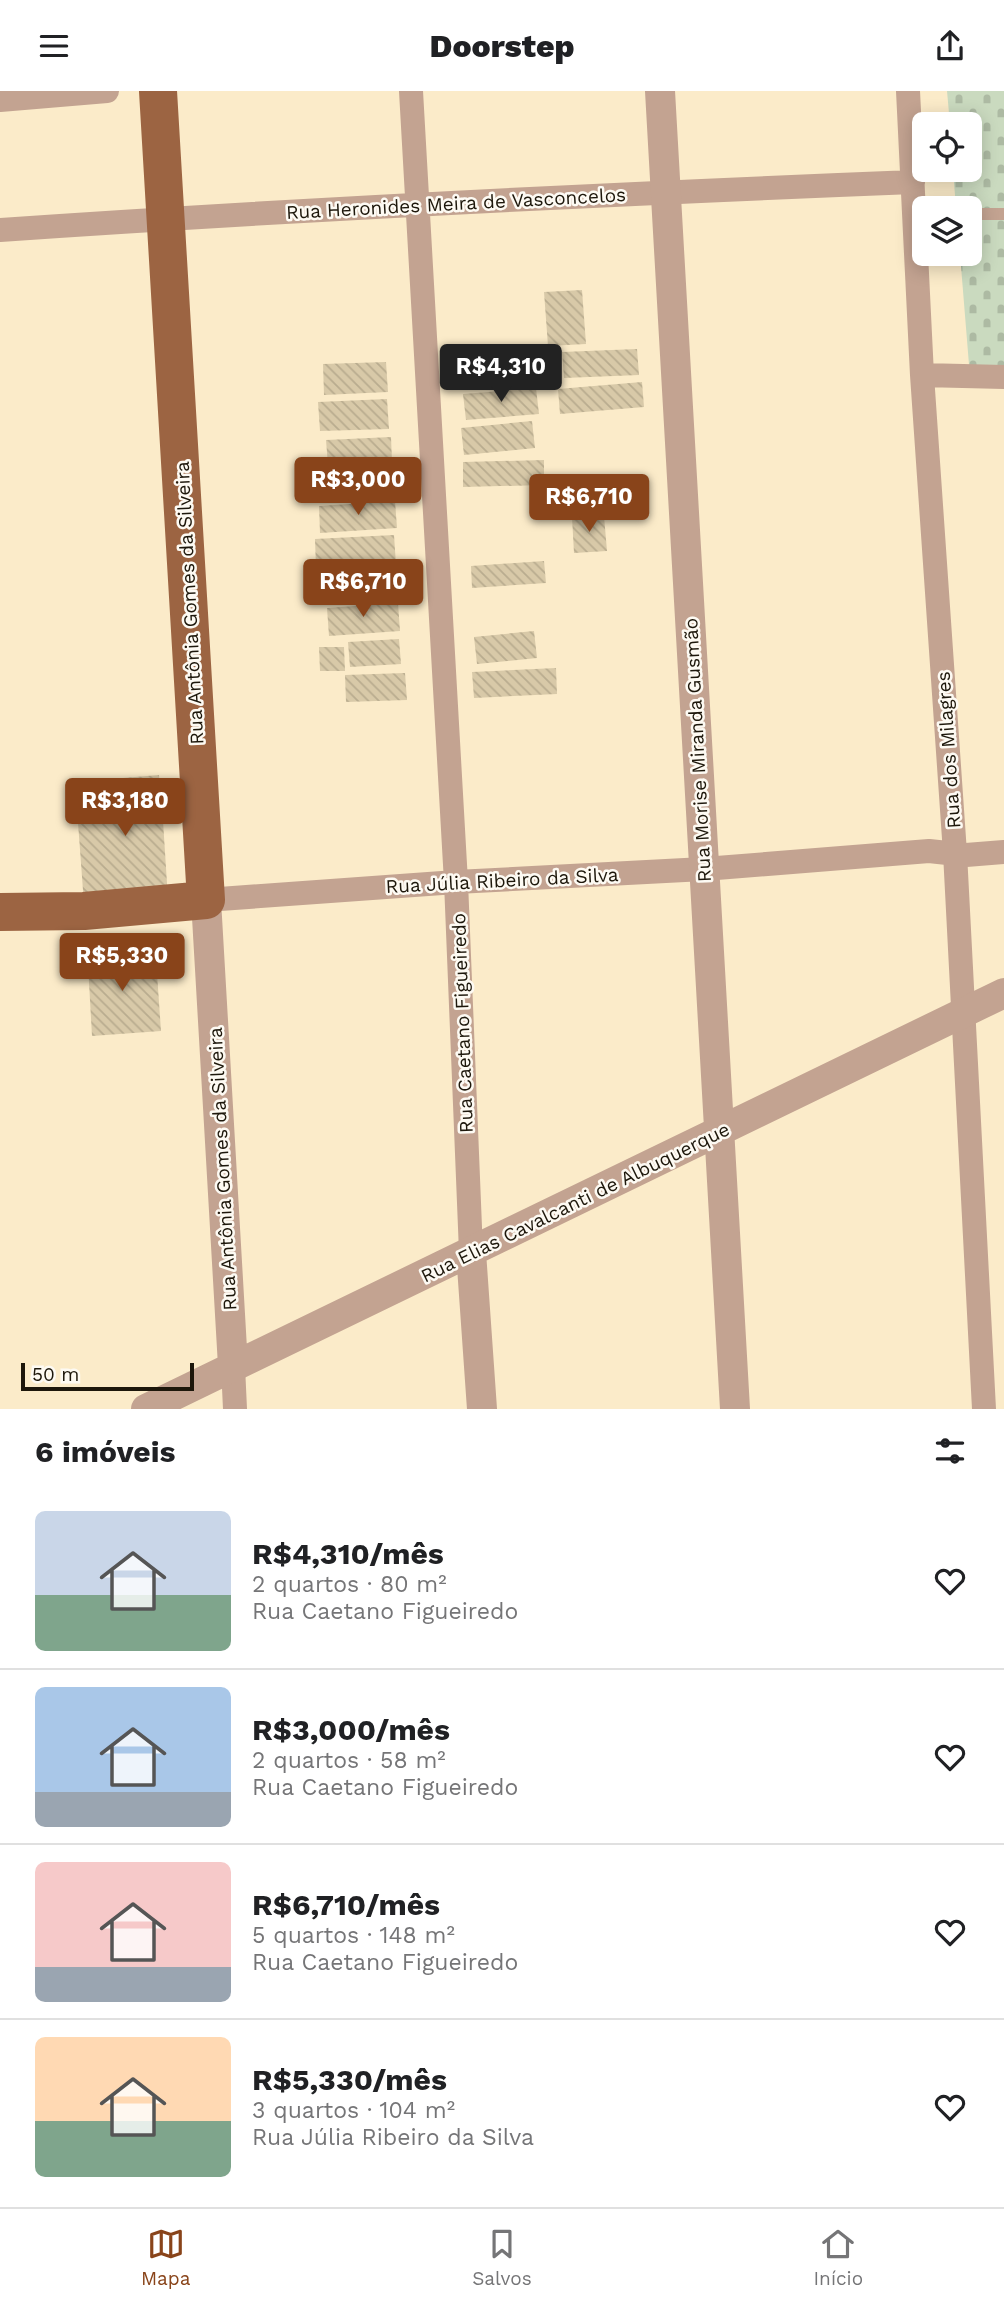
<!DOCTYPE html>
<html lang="pt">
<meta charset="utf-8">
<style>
body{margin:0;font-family:"Work Sans",sans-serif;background:#f2f2f2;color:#202124;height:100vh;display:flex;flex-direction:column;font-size:26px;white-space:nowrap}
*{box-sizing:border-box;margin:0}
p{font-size:23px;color:#757577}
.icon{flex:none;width:38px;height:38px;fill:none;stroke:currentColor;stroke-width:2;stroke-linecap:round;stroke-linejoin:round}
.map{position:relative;height:1318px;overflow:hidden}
.drawer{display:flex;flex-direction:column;background:#fff;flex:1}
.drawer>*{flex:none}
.tools{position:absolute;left:912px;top:21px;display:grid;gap:14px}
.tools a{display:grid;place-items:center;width:70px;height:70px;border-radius:10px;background:#fff;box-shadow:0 4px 18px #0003;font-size:35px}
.scale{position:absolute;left:21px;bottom:18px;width:173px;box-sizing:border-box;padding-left:7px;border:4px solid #1d170b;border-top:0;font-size:19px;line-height:24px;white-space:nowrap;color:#1d170b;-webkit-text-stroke:5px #fdfaf3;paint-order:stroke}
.price{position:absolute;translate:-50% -60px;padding:0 16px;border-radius:7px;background:#89441a;color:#fff;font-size:23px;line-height:46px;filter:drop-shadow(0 2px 4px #0008)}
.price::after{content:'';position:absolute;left:50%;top:42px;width:21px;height:16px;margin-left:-10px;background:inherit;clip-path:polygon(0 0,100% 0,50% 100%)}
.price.active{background:#222;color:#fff}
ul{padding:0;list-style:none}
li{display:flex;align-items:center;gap:21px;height:175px;padding:0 35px}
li+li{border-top:2px solid #e0e0e0}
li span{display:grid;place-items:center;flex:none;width:196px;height:140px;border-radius:10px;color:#555}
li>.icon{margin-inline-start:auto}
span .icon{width:84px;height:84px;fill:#fffc;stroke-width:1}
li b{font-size:30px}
h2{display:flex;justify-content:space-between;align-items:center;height:84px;padding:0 35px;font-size:30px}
header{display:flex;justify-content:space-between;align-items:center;height:91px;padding:0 35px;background:#fff;font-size:32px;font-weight:800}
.dock{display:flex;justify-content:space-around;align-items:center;height:98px;border-top:2px solid #e0e0e0;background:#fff;font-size:19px;color:#757577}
.dock a{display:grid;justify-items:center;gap:4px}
.dock .active{color:#89441a}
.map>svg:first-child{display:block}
.cemetery{fill:url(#cemetery-stones)}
.building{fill:url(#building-back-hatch)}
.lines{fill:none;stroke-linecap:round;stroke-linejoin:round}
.service{stroke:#c3a391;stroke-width:12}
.minor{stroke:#c3a391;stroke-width:24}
.tertiary{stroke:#c3a391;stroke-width:30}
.primary{stroke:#9c6442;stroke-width:38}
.labels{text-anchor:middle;stroke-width:5;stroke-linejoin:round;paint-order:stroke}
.street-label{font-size:19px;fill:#1d170b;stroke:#fdfaf3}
</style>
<header><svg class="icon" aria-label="menu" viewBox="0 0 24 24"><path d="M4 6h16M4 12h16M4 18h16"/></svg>Doorstep<svg class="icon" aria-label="share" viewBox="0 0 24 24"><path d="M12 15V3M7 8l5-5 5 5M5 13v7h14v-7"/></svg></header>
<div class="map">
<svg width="1004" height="1318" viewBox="0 0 1004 1318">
<defs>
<pattern id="cemetery-stones" width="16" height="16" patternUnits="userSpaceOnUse" patternTransform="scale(1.75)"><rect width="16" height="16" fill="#cadabf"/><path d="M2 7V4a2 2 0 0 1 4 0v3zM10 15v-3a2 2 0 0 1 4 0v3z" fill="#adbaa3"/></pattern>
<pattern id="building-back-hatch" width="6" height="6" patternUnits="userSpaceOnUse" patternTransform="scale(1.75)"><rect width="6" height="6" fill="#d8c9a8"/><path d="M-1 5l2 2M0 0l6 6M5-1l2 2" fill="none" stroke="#b9ac8f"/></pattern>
</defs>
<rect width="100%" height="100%" fill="#fbebc9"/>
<path class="cemetery" d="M947,0H1004V285L970,286L960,163H970V117H956L953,79H970V33H950Z"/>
<path class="building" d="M582,199L586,253L548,255L544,201Z
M637,258L639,284L564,287L562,261Z
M513,263L514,291L460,293L459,265Z
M386,271L388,301L324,304L323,273Z
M642,291L644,316L560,323L558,298Z
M536,297L539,323L466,329L463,303Z
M387,308L389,338L320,340L318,311Z
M532,330L535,357L464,364L461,337Z
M391,346L392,371L328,374L326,349Z
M544,369V394L463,396V371Z
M389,376L391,403L320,407L318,381Z
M395,410L397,437L320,442L319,415Z
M604,425L607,460L574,462L572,426Z
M394,444L396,474L316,477L315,448Z
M544,470L546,492L472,497L471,475Z
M395,478L397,508L321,512L320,482Z
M398,512L400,540L329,545L327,517Z
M534,540L537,567L477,573L474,546Z
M399,548L401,573L350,576L348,551Z
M319,556H344L345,580H320Z
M556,577L557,603L474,607L472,581Z
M405,582L407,609L346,611L345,584Z
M159,684L161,711L191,709L192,728L163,730L168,808L84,813L75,691Z
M123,854L124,875H138L137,870L156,868L161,940L92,945L87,856Z"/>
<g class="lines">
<path class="service" d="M970,123H1004"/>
<path class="minor" d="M411,0L456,791L471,1161
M908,0L922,284L955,762L984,1318
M0,9L107,0
M0,139C304,118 609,103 913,91
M922,284L1004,286
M206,809L456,791L704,778L929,760L966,764L1004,761
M233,1275L235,1318"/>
<path class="tertiary" d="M660,0L735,1318
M206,809L233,1275
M471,1161L482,1318
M146,1318L1004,902"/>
<path class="primary" d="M0,821L84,820L206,809L158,0"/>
</g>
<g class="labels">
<g class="street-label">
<text transform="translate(456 112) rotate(-3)" y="7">Rua Heronides Meira de Vasconcelos</text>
<text transform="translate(189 512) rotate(-93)" y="7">Rua Antônia Gomes da Silveira</text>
<text transform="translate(697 659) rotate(-93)" y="7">Rua Morise Miranda Gusmão</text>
<text transform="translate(948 659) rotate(-94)" y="7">Rua dos Milagres</text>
<text transform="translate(502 789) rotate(-3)" y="7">Rua Júlia Ribeiro da Silva</text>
<text transform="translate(462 932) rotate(-92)" y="7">Rua Caetano Figueiredo</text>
<text transform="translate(222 1078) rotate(-93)" y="7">Rua Antônia Gomes da Silveira</text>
<text transform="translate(575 1111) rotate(-26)" y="7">Rua Elias Cavalcanti de Albuquerque</text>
</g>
</g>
</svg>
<div class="tools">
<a><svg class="icon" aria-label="locate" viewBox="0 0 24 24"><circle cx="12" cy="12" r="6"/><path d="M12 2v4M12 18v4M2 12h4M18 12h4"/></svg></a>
<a><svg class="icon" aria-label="layers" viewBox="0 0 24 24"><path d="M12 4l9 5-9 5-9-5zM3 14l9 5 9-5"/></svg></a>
</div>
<div class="scale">50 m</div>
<b class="price active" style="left:501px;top:313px">R$4,310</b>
<b class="price" style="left:358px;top:426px">R$3,000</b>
<b class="price" style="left:589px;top:443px">R$6,710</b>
<b class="price" style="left:363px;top:528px">R$6,710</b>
<b class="price" style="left:125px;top:747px">R$3,180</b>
<b class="price" style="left:122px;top:902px">R$5,330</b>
</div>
<section class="drawer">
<h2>6 imóveis<svg class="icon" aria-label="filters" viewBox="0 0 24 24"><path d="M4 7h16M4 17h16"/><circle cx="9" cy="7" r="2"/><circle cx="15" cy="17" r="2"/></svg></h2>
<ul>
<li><span style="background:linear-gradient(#c9d6e8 60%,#7fa58c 0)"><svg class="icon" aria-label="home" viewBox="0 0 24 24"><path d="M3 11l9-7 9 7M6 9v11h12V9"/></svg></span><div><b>R$4,310/mês</b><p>2 quartos · 80 m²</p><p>Rua Caetano Figueiredo</p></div><svg class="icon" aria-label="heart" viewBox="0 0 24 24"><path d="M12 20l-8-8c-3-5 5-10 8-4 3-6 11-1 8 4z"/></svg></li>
<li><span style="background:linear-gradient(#a9c7e8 75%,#9aa5b1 0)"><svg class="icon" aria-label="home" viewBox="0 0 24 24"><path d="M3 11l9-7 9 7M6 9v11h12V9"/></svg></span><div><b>R$3,000/mês</b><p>2 quartos · 58 m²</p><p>Rua Caetano Figueiredo</p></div><svg class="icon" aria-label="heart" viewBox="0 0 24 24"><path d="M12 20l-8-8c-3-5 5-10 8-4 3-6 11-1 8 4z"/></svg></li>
<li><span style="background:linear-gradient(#f6c9c9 75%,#9aa5b1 0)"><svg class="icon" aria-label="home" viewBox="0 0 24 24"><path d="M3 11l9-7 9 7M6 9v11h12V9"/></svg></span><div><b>R$6,710/mês</b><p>5 quartos · 148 m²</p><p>Rua Caetano Figueiredo</p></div><svg class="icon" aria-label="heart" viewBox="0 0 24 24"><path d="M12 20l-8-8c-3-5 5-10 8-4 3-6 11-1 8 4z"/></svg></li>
<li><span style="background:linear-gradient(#ffd9b3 60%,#7fa58c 0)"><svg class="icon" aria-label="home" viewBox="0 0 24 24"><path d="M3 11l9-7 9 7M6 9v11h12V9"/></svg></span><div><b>R$5,330/mês</b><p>3 quartos · 104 m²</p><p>Rua Júlia Ribeiro da Silva</p></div><svg class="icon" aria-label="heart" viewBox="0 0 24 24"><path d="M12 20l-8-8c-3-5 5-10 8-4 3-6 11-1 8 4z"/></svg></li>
</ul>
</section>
<nav class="dock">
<a class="active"><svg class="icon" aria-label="map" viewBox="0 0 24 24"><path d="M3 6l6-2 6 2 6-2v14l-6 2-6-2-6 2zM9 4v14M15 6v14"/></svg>Mapa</a>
<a><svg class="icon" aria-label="saved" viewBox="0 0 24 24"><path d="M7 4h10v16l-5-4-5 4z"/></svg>Salvos</a>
<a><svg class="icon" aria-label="home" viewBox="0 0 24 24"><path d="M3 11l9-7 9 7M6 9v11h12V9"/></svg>Início</a>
</nav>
